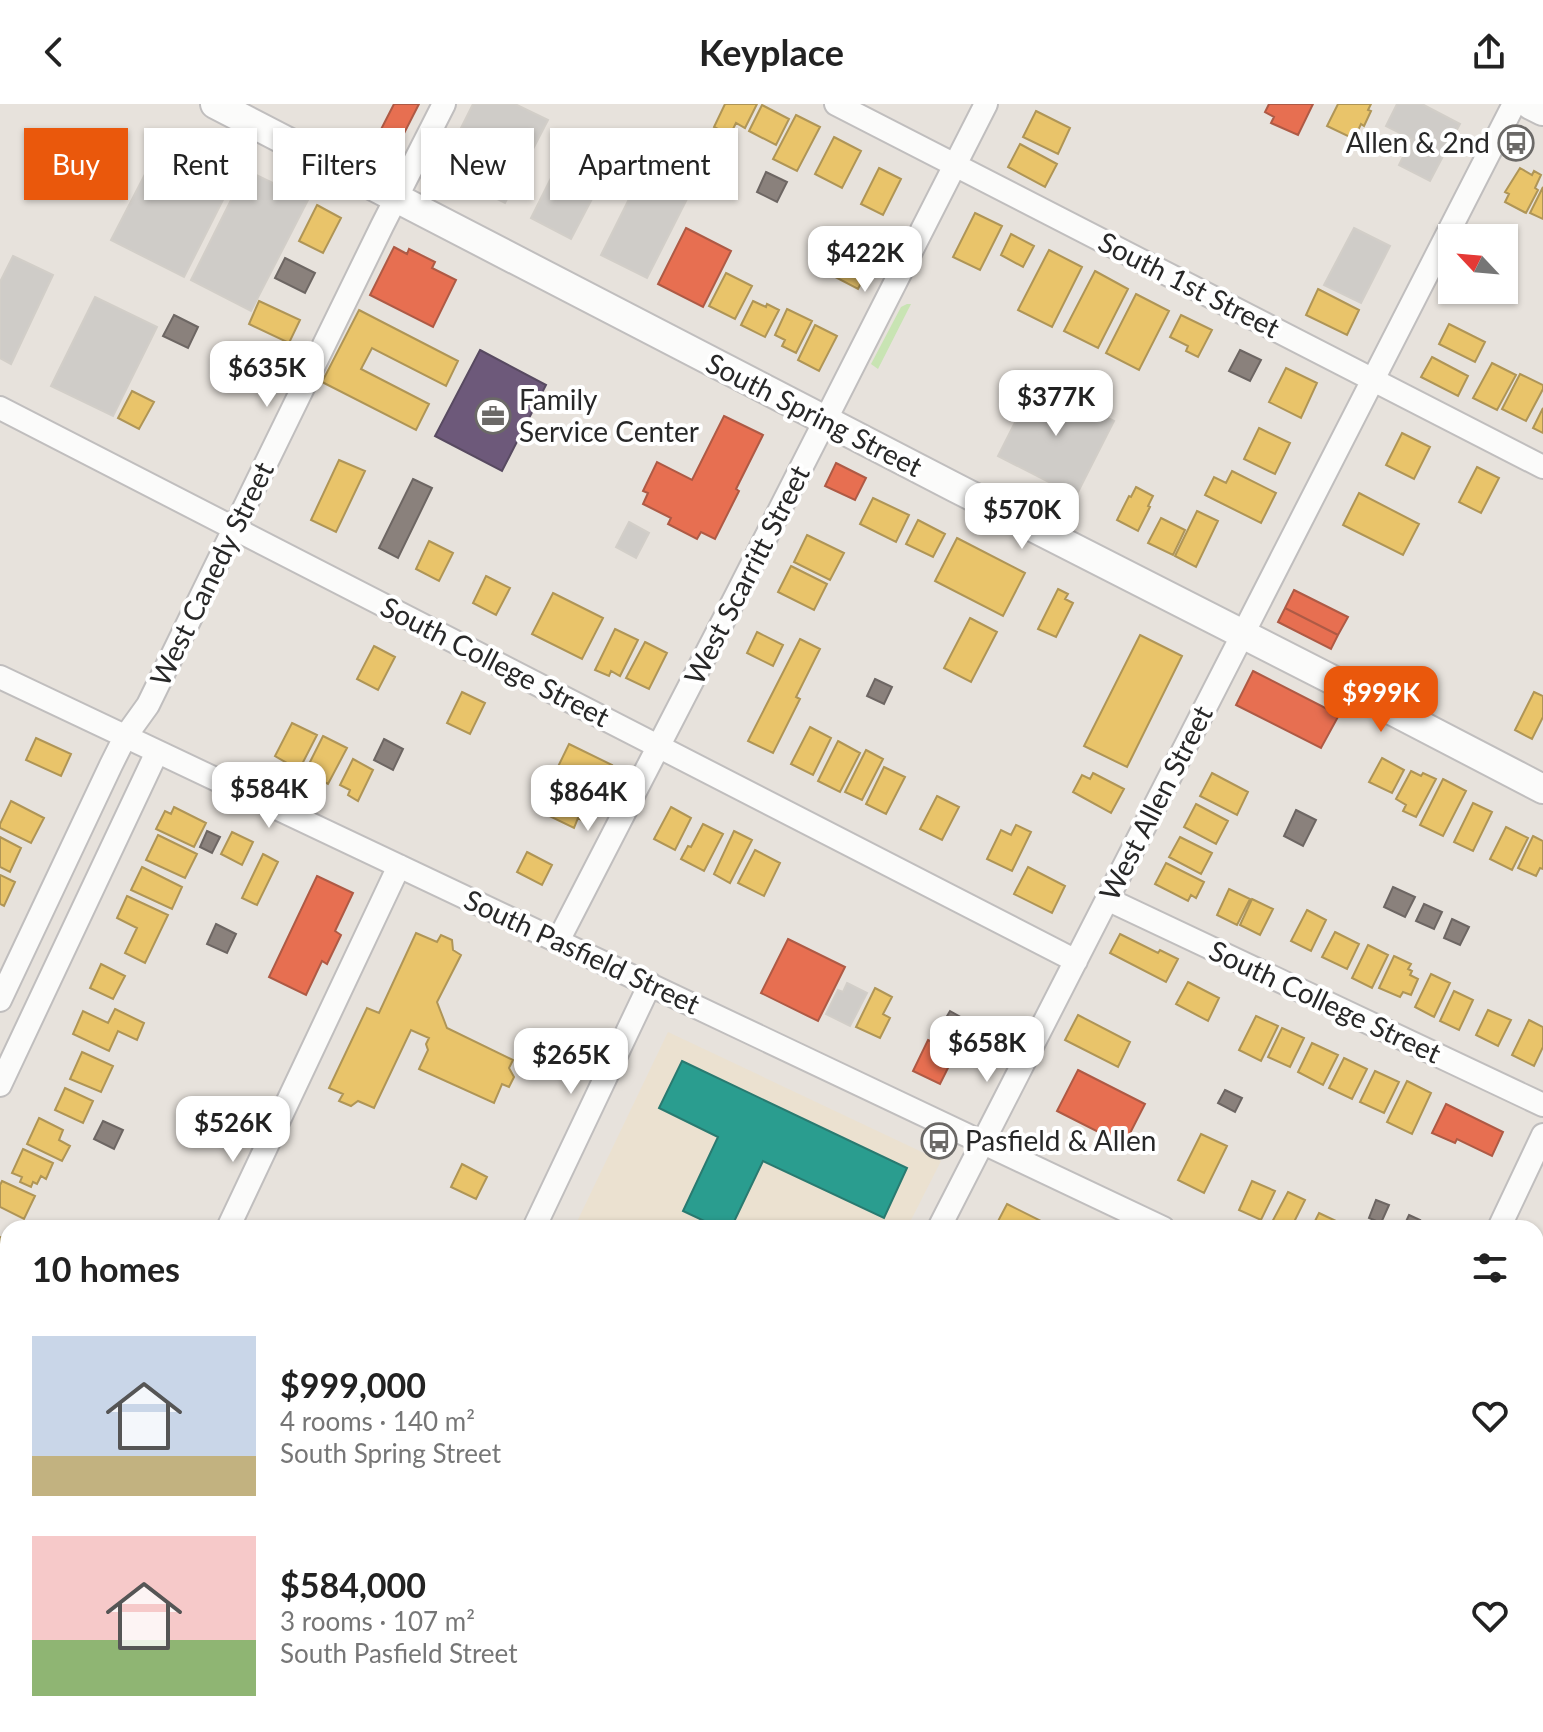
<!DOCTYPE html>
<meta charset="utf-8">
<style>
body{margin:0;font-family:Lato,sans-serif;background:#f2f2f2;color:#222;height:100vh;display:flex;flex-direction:column;font-size:30px;white-space:nowrap}
*{box-sizing:border-box;margin:0}
p{font-size:26px;color:#767676}
.icon{flex:none;width:44px;height:44px;fill:none;stroke:currentColor;stroke-width:2;stroke-linecap:round;stroke-linejoin:round}
.map{position:relative;flex:1;overflow:hidden}
.details{position:absolute;left:0px;top:1116px;width:1544px;height:512px;display:flex;flex-direction:column;background:#fff;border-radius:24px 24px 0 0;box-shadow:0 2px 6px #0004}
.details>*{flex:none}
.top-card{position:absolute;left:24px;top:24px;width:800px;height:72px;display:flex;gap:16px}
.needle{width:52px;rotate:296deg}
.tools{position:absolute;left:1438px;top:120px;display:grid;gap:16px}
.tools a{display:grid;place-items:center;width:80px;height:80px;border-radius:0px;background:#fff;box-shadow:0 2px 6px #0004;font-size:40px}
.price{position:absolute;translate:-50% -68px;padding:0 18px;border-radius:16px;background:#fff;color:#222;font-size:26px;line-height:52px;filter:drop-shadow(0 2px 4px #0008)}
.price::after{content:'';position:absolute;left:50%;top:48px;width:24px;height:18px;margin-left:-12px;background:inherit;clip-path:polygon(0 0,100% 0,50% 100%)}
.price.selected{background:#ea580c;color:#fff}
ul{padding:0;list-style:none}
li{display:flex;align-items:center;gap:24px;height:200px;padding:0 32px}
li span{display:grid;place-items:center;flex:none;width:224px;height:160px;border-radius:0px;color:#555}
li>.icon{margin-inline-start:auto}
span .icon{width:96px;height:96px;fill:#fffc;stroke-width:1}
li b{font-size:34px}
h2{display:flex;justify-content:space-between;align-items:center;height:96px;padding:0 32px;font-size:34px}
.tag{padding:0 28px;border-radius:0px;background:#fff;box-shadow:0 2px 6px #0004;font-size:28px;line-height:72px}
.tag.selected{background:#ea580c;color:#fff}
header{display:flex;justify-content:space-between;align-items:center;height:104px;padding:0 32px;background:#fff;font-size:36px;font-weight:700}
.map>svg:first-child{display:block}
.education{fill:#ebe1d0}
.green{fill:#c8e4b3}
.homes{fill:#e9c46a;stroke:#af9556;stroke-width:2}
.shops{fill:#e76f51;stroke:#ae5a45;stroke-width:2}
.offices{fill:#6d597a;stroke:#584a61;stroke-width:2}
.schools{fill:#2a9d8f;stroke:#297a70;stroke-width:2}
.industry{fill:#8a817c;stroke:#6d6663;stroke-width:2}
.building{fill:#cfccc8;stroke:#d2cec8;stroke-width:2}
.lines{fill:none;stroke-linecap:round;stroke-linejoin:round}
.minor-casing{stroke:#c0bebe;stroke-width:26}
.tertiary-casing{stroke:#c0bebe;stroke-width:32}
.secondary-casing{stroke:#c0bebe;stroke-width:34}
.minor{stroke:#fbfbfa;stroke-width:22}
.tertiary{stroke:#fbfbfa;stroke-width:28}
.secondary{stroke:#fbfbfa;stroke-width:30}
.labels{text-anchor:middle;stroke-width:8;stroke-linejoin:round;paint-order:stroke}
.poi-label{font-size:28px;fill:#282828;stroke:#fff;text-anchor:start}
.street-label{font-size:28px;fill:#282828;stroke:#fff}
</style>
<header><svg class="icon" aria-label="back" viewBox="0 0 24 24"><path d="M15 5l-7 7 7 7"/></svg>Keyplace<svg class="icon" aria-label="share" viewBox="0 0 24 24"><path d="M12 15V3M7 8l5-5 5 5M5 13v7h14v-7"/></svg></header>
<div class="map">
<svg width="1543" height="1628" viewBox="0 0 1543 1628">
<rect width="100%" height="100%" fill="#e7e2dc"/>
<path class="education" d="M668,928L941,1057L907,1124H574Z"/>
<path class="green" d="M907,200H911L878,265L871,260L901,203Z"/>
<path class="homes" d="M725,0H757L745,24L736,19L730,31L714,23Z
M1338,0H1371L1368,6L1371,7L1364,22L1361,20L1354,35L1327,22Z
M762,1L789,15L776,41L749,27Z
M1036,7L1070,24L1058,50L1023,33Z
M796,11L820,23L797,67L773,55Z
M834,33L861,47L842,84L815,70Z
M1020,40L1057,60L1045,83L1008,63Z
M879,64L901,75L883,111L861,100Z
M1520,64L1532,71L1534,67L1541,71L1535,84L1538,86L1526,109L1505,98L1509,90L1505,88Z
M1543,83V115L1530,109Z
M317,101L341,114L323,149L299,137Z
M975,109L1002,122L980,166L953,153Z
M1011,130L1034,142L1023,163L1001,151Z
M831,142L870,162L858,185L820,165Z
M1049,146L1082,163L1052,223L1018,206Z
M1095,167L1128,185L1098,244L1064,227Z
M726,169L752,182L735,215L709,202Z
M1318,185L1359,206L1347,231L1306,211Z
M1136,190L1169,207L1139,266L1106,249Z
M259,197L300,216L289,239L249,220Z
M753,197L766,203L767,200L779,206L765,233L741,221Z
M787,205L812,217L796,249L782,242L785,236L775,231Z
M359,206L458,257L446,282L372,244L361,265L429,300L416,326L322,278Z
M1181,211L1212,226L1198,253L1186,247L1188,242L1170,233Z
M1449,220L1485,238L1475,258L1439,240Z
M815,221L837,232L819,267L798,256Z
M1432,253L1468,272L1458,292L1421,273Z
M1492,259L1516,271L1497,306L1473,294Z
M1286,264L1317,279L1301,314L1269,298Z
M1520,270L1543,281V285L1526,317L1502,305Z
M132,287L154,298L139,325L118,314Z
M1543,304V329L1533,324Z
M1259,324L1290,339L1275,370L1244,355Z
M1402,329L1430,343L1414,375L1386,361Z
M339,356L365,367L336,428L311,416Z
M1477,363L1499,374L1481,409L1459,398Z
M1232,367L1276,389L1261,419L1205,391L1214,373L1226,379Z
M1136,383L1153,392L1148,402L1150,403L1138,427L1117,416L1129,392L1131,393Z
M1359,389L1419,420L1403,451L1343,421Z
M873,394L909,411L896,438L860,420Z
M1197,407L1218,417L1196,463L1175,452Z
M1161,414L1185,426L1173,451L1148,439Z
M918,416L945,430L933,453L906,440Z
M807,431L844,449L830,476L794,458Z
M957,434L1025,469L1003,512L935,477Z
M429,437L453,449L439,477L416,465Z
M791,462L827,480L814,506L778,488Z
M486,472L510,484L496,511L473,499Z
M1058,485L1068,490L1065,495L1073,499L1056,533L1038,525Z
M553,489L603,514L582,555L532,530Z
M970,514L997,528L971,578L944,564Z
M615,525L638,536L620,572L611,567L609,572L595,566Z
M757,528L783,541L773,562L747,549Z
M1140,531L1182,552L1127,663L1084,642Z
M800,535L820,545L796,593L800,595L773,649L748,637Z
M645,538L667,549L649,585L626,574Z
M374,542L395,553L378,586L357,575Z
M462,588L485,599L470,630L447,619Z
M1534,588L1543,592V613L1532,635L1515,626Z
M292,619L317,631L299,666L275,652Z
M810,623L831,634L813,671L791,660Z
M323,632L347,644L328,680L305,668Z
M36,634L71,650L61,672L26,656Z
M838,637L860,649L840,688L818,677Z
M569,640L612,661L607,673L600,670L584,703L591,706L585,718L578,714L574,724L537,706Z
M866,646L883,655L862,696L845,688Z
M1382,654L1404,666L1392,689L1369,678Z
M353,655L373,666L358,697L348,691L350,686L340,681Z
M884,663L905,673L886,710L866,700Z
M1411,667L1421,672L1423,669L1436,675L1416,713L1403,707L1406,701L1396,695Z
M1093,669L1124,685L1111,709L1073,688L1082,671L1090,675Z
M1212,669L1248,688L1237,711L1200,692Z
M1443,675L1466,687L1443,732L1420,721Z
M937,692L959,703L942,736L920,725Z
M11,697L44,714L31,739L0,724V720Z
M1473,699L1492,708L1473,747L1454,738Z
M1196,700L1228,717L1216,740L1184,723Z
M174,703L206,719L194,743L156,725L165,707L171,710Z
M671,703L691,714L675,746L654,735Z
M703,720L723,730L704,767L681,755L688,742L691,743Z
M1016,721L1031,728L1012,767L987,755L1001,726L1011,731Z
M1506,723L1528,734L1512,766L1490,755Z
M734,727L752,736L730,779L714,770Z
M232,728L253,738L242,761L221,750Z
M158,731L197,750L185,774L146,756Z
M1533,732L1543,737V765L1540,764L1536,772L1518,764Z
M0,733L21,744L10,768L0,763Z
M1180,733L1212,749L1201,770L1169,753Z
M755,746L780,759L764,792L738,779Z
M527,748L552,761L542,781L517,768Z
M263,750L278,758L257,801L242,794Z
M1166,759L1204,778L1196,794L1191,791L1188,797L1155,780Z
M142,763L182,783L172,805L131,786Z
M1028,763L1065,782L1052,809L1014,790Z
M0,771L15,778L4,802L0,800Z
M1229,785L1250,795L1237,821L1217,811Z
M127,792L168,811L145,859L125,849L137,824L117,814Z
M1252,795L1273,805L1260,831L1240,821Z
M1307,806L1326,816L1311,847L1291,837Z
M1335,828L1359,840L1347,865L1322,853Z
M416,829L437,838L441,831L452,836L453,846L461,851L437,898L447,924L513,956L509,964L514,973L509,983L502,980L494,999L419,965L428,946L426,940L429,934L411,926L374,1004L358,997L351,1002L339,997L343,990L329,984L367,904L379,909Z
M1120,830L1158,849L1160,846L1178,855L1166,878L1110,849Z
M1368,841L1388,851L1372,884L1352,874Z
M1394,852L1411,860L1408,865L1412,867L1410,871L1418,875L1411,891L1403,888L1400,893L1379,884Z
M101,860L125,872L113,895L90,884Z
M1431,870L1450,879L1434,913L1415,903Z
M1188,878L1219,894L1208,917L1176,900Z
M875,884L892,893L883,910L890,914L880,934L856,923Z
M1454,887L1473,896L1459,926L1440,917Z
M115,905L144,919L137,936L118,927L109,947L73,930L83,907L108,919Z
M1488,906L1511,916L1498,942L1476,931Z
M1078,911L1130,938L1118,963L1065,936Z
M1256,912L1278,922L1261,957L1239,946Z
M1529,916L1543,923V943L1534,962L1512,951Z
M1282,924L1304,934L1290,963L1268,953Z
M1312,939L1338,951L1323,981L1298,968Z
M82,948L113,962L101,988L70,975Z
M1344,954L1367,965L1352,995L1329,984Z
M1375,967L1399,978L1384,1009L1360,998Z
M1407,977L1431,989L1412,1030L1387,1018Z
M65,984L93,997L83,1019L55,1006Z
M39,1014L63,1026L59,1036L70,1042L62,1057L27,1040Z
M1201,1030L1227,1042L1204,1089L1178,1076Z
M23,1045L53,1059L46,1075L41,1072L37,1080L33,1078L31,1083L20,1078L22,1073L12,1069Z
M462,1060L487,1073L476,1095L451,1083Z
M2,1077L35,1092L24,1115L0,1103V1081Z
M1252,1077L1275,1087L1261,1116L1239,1106Z
M1288,1088L1305,1096L1291,1124H1278L1271,1120Z
M1007,1100L1045,1119L1043,1124H1002L996,1121Z
M1319,1109L1336,1117L1332,1124H1307L1309,1119L1313,1121Z
M0,1133L8,1137V1156L4,1165L0,1163Z
M1536,1348L1543,1351V1370L1536,1385Z
M0,1488L8,1492V1507L1,1521Z
M356,1620H390L401,1625L400,1628H352Z
M1175,1620H1232L1236,1622L1233,1628H1189Z"/>
<path class="shops" d="M394,0H419L394,49L374,39Z
M1269,0H1313L1298,31L1271,19L1274,13L1265,8Z
M686,124L731,147L703,203L658,180Z
M394,143L407,150L409,145L435,158L432,164L456,176L433,223L370,191Z
M724,312L763,331L736,385L739,387L715,435L701,428L697,435L668,420L671,414L643,400L648,389L643,387L657,358L692,376Z
M836,359L866,374L855,396L825,382Z
M1294,486L1348,513L1338,531L1285,504Z
M1285,504L1338,531L1331,545L1278,518Z
M1253,567L1339,611L1321,644L1236,601Z
M317,772L353,789L335,827L341,831L327,860L322,857L306,891L269,873Z
M788,835L845,863L818,917L761,889Z
M928,936L955,950L940,980L913,967Z
M1078,966L1145,1000L1124,1041L1057,1007Z
M1446,1000L1503,1028L1492,1052L1457,1035L1455,1039L1432,1029Z
M1536,1462L1543,1466V1550L1536,1565Z"/>
<path class="offices" d="M480,246L546,281L502,367L435,332Z"/>
<path class="schools" d="M682,957L907,1064L884,1114L763,1057L731,1124H719L683,1107L718,1033L659,1004Z"/>
<path class="industry" d="M766,68L787,78L777,98L757,88Z
M285,154L315,169L305,189L275,174Z
M174,211L198,223L188,244L163,232Z
M1240,246L1261,256L1250,277L1229,267Z
M413,375L432,384L398,454L379,444Z
M875,575L892,583L884,600L867,592Z
M384,635L403,645L393,666L374,656Z
M1296,706L1316,716L1303,742L1284,732Z
M207,727L220,733L212,749L200,743Z
M1393,783L1415,793L1405,813L1384,803Z
M1424,800L1442,808L1434,825L1416,817Z
M1452,815L1469,823L1460,841L1444,834Z
M216,820L236,830L227,849L207,840Z
M950,907L973,920L964,937L940,924Z
M1225,986L1242,994L1235,1008L1218,999Z
M103,1017L123,1026L114,1045L94,1035Z
M1376,1096L1389,1101L1381,1119L1369,1114Z
M1409,1111L1420,1116L1416,1124H1403Z
M1296,1620H1323L1319,1628H1293Z"/>
<path class="building" d="M473,0H515L548,16L505,99L440,66Z
M1397,0H1422L1460,20L1430,77L1399,61L1412,35L1386,22Z
M573,30L615,51L571,135L531,114Z
M158,45L230,82L184,173L111,136Z
M246,66L308,96L251,207L191,176Z
M643,67L689,91L647,174L601,151Z
M1354,124L1390,142L1361,199L1324,181Z
M13,152L53,171L11,260L0,254V178Z
M95,193L157,223L113,312L51,282Z
M1036,277L1114,317L1076,392L998,352Z
M629,418L649,429L636,454L616,443Z
M847,879L867,889L850,922L826,910L838,886L843,888Z"/>
<g class="lines">
<defs>
<path id="minor" d="M836,0L1543,363
M0,304L1076,857
M0,573L1163,1124
M1107,795L1543,1001
M558,837L735,494L986,0
M0,896L111,661L125,633L148,601L382,122L444,0
M0,981L157,648
M228,1124L399,762
M534,1124L650,880
M939,1124L1514,0
M1499,1124L1543,1031
M0,1212L8,1216
M1536,1301L1543,1305
M0,1607L8,1590
M863,1620L880,1628
M298,1628L301,1620
M679,1628L683,1620
M1108,1628L1112,1620"/>
<path id="tertiary" d="M215,0L956,384L1370,595L1543,685"/>
<path id="secondary" d="M1531,0L1543,6"/>
</defs>
<use href="#minor" class="minor-casing"/>
<use href="#tertiary" class="tertiary-casing"/>
<use href="#secondary" class="secondary-casing"/>
<use href="#minor" class="minor"/>
<use href="#tertiary" class="tertiary"/>
<use href="#secondary" class="secondary"/>
</g>
<defs>
<symbol id="bus-ring" viewBox="-11 -11 22 22"><circle r="9.5" fill="#fff" stroke="#6b6967" stroke-width="1.5"/><path d="M-5-6H5V4H4V6H2V4H-2V6H-4V4H-5ZM-3.5-4V0h7V-4ZM-3.5 1.2v1.5H-2V1.2ZM2 1.2v1.5H3.5V1.2Z" fill="#6b6967"/></symbol>
<symbol id="office-ring" viewBox="-11 -11 22 22"><circle r="9.5" fill="#fff" stroke="#6b6967" stroke-width="1.5"/><path d="M-6-3h4V-5.5h4V-3h4V5H-6ZM-1-4.5V-3h2v-1.5ZM-6 0V1H6V0Z" fill="#6b6967"/></symbol>
</defs>
<g fill-rule="evenodd">
<use href="#bus-ring" x="1496" y="19" width="40" height="40"/>
<use href="#office-ring" x="473" y="292" width="40" height="40"/>
<use href="#bus-ring" x="919" y="1017" width="40" height="40"/>
</g>
<g class="labels">
<g class="poi-label">
<text x="1490" y="49" text-anchor="end">Allen &amp; 2nd</text>
<text x="519" y="306">Family<tspan x="519" dy="32">Service Center</tspan></text>
<text x="965" y="1047">Pasfield &amp; Allen</text>
</g>
<g class="street-label">
<text transform="translate(1189 181) rotate(27)" y="10">South 1st Street</text>
<text transform="translate(814 311) rotate(27)" y="10">South Spring Street</text>
<text transform="translate(212 470) rotate(-64)" y="10">West Canedy Street</text>
<text transform="translate(747 471) rotate(-63)" y="10">West Scarritt Street</text>
<text transform="translate(495 558) rotate(27)" y="10">South College Street</text>
<text transform="translate(1156 699) rotate(-63)" y="10">West Allen Street</text>
<text transform="translate(582 848) rotate(25)" y="10">South Pasfield Street</text>
<text transform="translate(1325 898) rotate(25)" y="10">South College Street</text>
</g>
</g>
</svg>
<div class="tools">
<a><svg class="needle" viewBox="-14 -14 28 28"><path d="M0-13l5 13h-10z" fill="#e53935"/><path d="M0 13l5-13h-10z" fill="#767676"/></svg></a>
</div>
<b class="price" style="left:865px;top:190px">$422K</b>
<b class="price" style="left:267px;top:305px">$635K</b>
<b class="price" style="left:1056px;top:334px">$377K</b>
<b class="price" style="left:1022px;top:447px">$570K</b>
<b class="price selected" style="left:1381px;top:630px">$999K</b>
<b class="price" style="left:269px;top:726px">$584K</b>
<b class="price" style="left:588px;top:729px">$864K</b>
<b class="price" style="left:987px;top:980px">$658K</b>
<b class="price" style="left:571px;top:992px">$265K</b>
<b class="price" style="left:233px;top:1060px">$526K</b>
<div class="top-card">
<a class="tag selected">Buy</a>
<a class="tag">Rent</a>
<a class="tag">Filters</a>
<a class="tag">New</a>
<a class="tag">Apartment</a>
</div>
<section class="details">
<h2>10 homes<svg class="icon" aria-label="filters" viewBox="0 0 24 24"><path d="M4 7h16M4 17h16"/><circle cx="9" cy="7" r="2"/><circle cx="15" cy="17" r="2"/></svg></h2>
<ul>
<li><span style="background:linear-gradient(#c9d6e8 75%,#c2b280 0)"><svg class="icon" aria-label="home" viewBox="0 0 24 24"><path d="M3 11l9-7 9 7M6 9v11h12V9"/></svg></span><div><b>$999,000</b><p>4 rooms · 140 m²</p><p>South Spring Street</p></div><svg class="icon" aria-label="heart" viewBox="0 0 24 24"><path d="M12 20l-8-8c-3-5 5-10 8-4 3-6 11-1 8 4z"/></svg></li>
<li><span style="background:linear-gradient(#f6c9c9 65%,#8fb573 0)"><svg class="icon" aria-label="home" viewBox="0 0 24 24"><path d="M3 11l9-7 9 7M6 9v11h12V9"/></svg></span><div><b>$584,000</b><p>3 rooms · 107 m²</p><p>South Pasfield Street</p></div><svg class="icon" aria-label="heart" viewBox="0 0 24 24"><path d="M12 20l-8-8c-3-5 5-10 8-4 3-6 11-1 8 4z"/></svg></li>
</ul>
</section>
</div>
